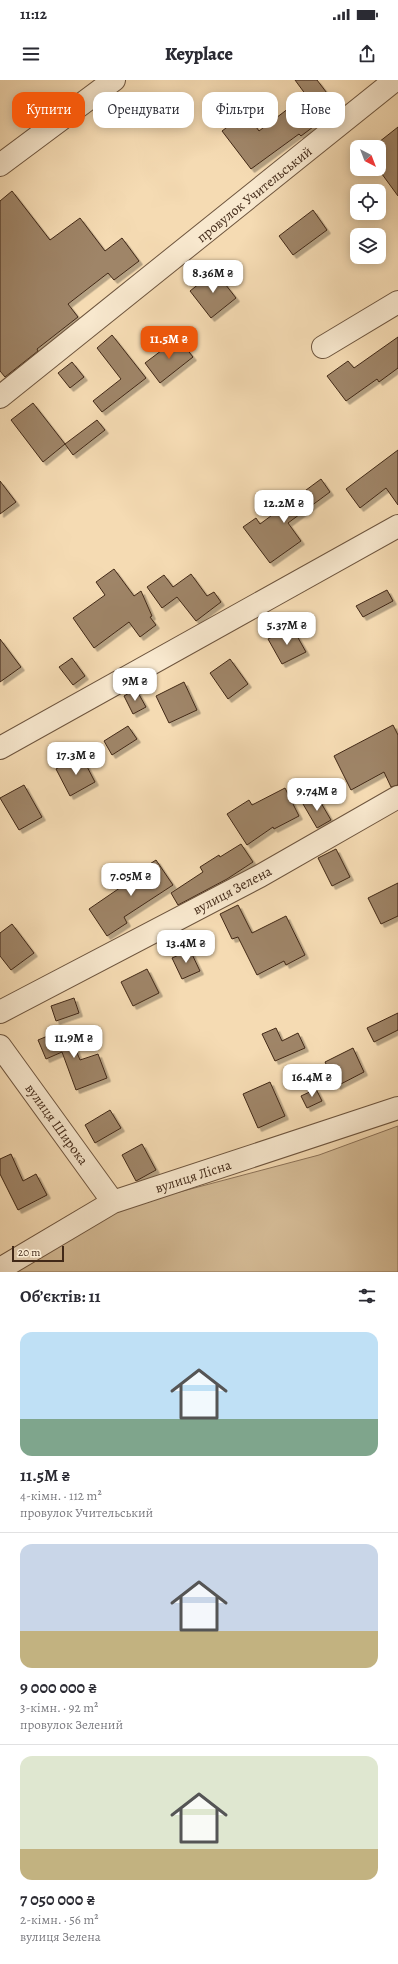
<!DOCTYPE html>
<html lang="uk">
<meta charset="utf-8">
<style>
body{margin:0;font-family:Alegreya,serif;background:#f2f2f3;color:#2b2b33;height:100vh;display:flex;flex-direction:column;font-size:15px;white-space:nowrap}
*{box-sizing:border-box;margin:0}
p{font-size:13px;color:#7c7c81}
.icon{flex:none;width:22px;height:22px;fill:none;stroke:currentColor;stroke-width:2;stroke-linecap:round;stroke-linejoin:round}
.map{position:relative;height:1192px;overflow:hidden}
.drawer{display:flex;flex-direction:column;background:#fff;flex:1}
.drawer>*{flex:none}
.hud{position:absolute;left:12px;top:12px;width:374px;height:36px;display:flex;gap:8px}
.needle{width:26px;rotate:138deg}
.tools{position:absolute;left:350px;top:60px;display:grid;gap:8px}
.tools a{display:grid;place-items:center;width:36px;height:36px;border-radius:8px;background:#fff;box-shadow:0 2px 10px #0003;font-size:20px}
.scale{position:absolute;left:12px;bottom:10px;width:52px;box-sizing:border-box;padding-left:4px;border:2px solid #412817;border-top:0;font-size:11px;line-height:14px;white-space:nowrap;color:#412817;-webkit-text-stroke:3px #f8e8ce;paint-order:stroke}
.price{position:absolute;translate:-50% -34px;padding:0 9px;border-radius:8px;background:#fff;color:#222;font-size:13px;line-height:26px;filter:drop-shadow(0 1px 2px #0008)}
.price::after{content:'';position:absolute;left:50%;top:24px;width:12px;height:9px;margin-left:-6px;background:inherit;clip-path:polygon(0 0,100% 0,50% 100%)}
.price.current{background:#ea580c;color:#fff}
ul{padding:0;list-style:none}
li{display:grid;align-content:center;gap:8px;height:212px;padding:0 20px}
li+li{border-top:1px solid #e1e1e2}
li span{display:grid;place-items:center;height:124px;border-radius:12px;color:#555}
li>.icon{margin-inline-start:auto}
span .icon{width:72px;height:72px;fill:#fffc;stroke-width:1}
li b{font-size:17px}
h2{display:flex;justify-content:space-between;align-items:center;height:48px;padding:0 20px;font-size:17px}
.chip{padding:0 14px;border-radius:12px;background:#fff;box-shadow:0 2px 10px #0003;font-size:14px;line-height:36px}
.chip.current{background:#ea580c;color:#fff}
.status{display:flex;justify-content:space-between;align-items:center;height:28px;padding:0 20px;background:#fff;direction:ltr}
.status svg{height:11px;fill:currentColor}
header{display:flex;justify-content:space-between;align-items:center;height:52px;padding:0 20px;background:#fff;font-size:18px;font-weight:800}
.map>svg:first-child{display:block}
.green{fill:#d6bd98;stroke:#8c7258}
.building{fill:#9f8568;stroke:#412817;filter:url(#shadow)}
.lines{fill:none;stroke-linecap:round;stroke-linejoin:round}
.minor-casing{stroke:#6e553e;stroke-width:24}
.minor{stroke:#f8e8ce;stroke-width:22}
.labels{text-anchor:middle;stroke-width:3;stroke-linejoin:round;paint-order:stroke}
.street-label{font-size:14px;fill:#412817;stroke:#f8e8ce}
</style>
<div class="status"><b>11:12</b><svg viewBox="0 0 49 12"><path d="M0 12V9h3v3zM5 12V6h3v6zM10 12V3h3v9zM15 12V0h3v12zM26 1h20v11H26zM47 4h2v5h-2z"/></svg></div>
<header><svg class="icon" aria-label="menu" viewBox="0 0 24 24"><path d="M4 6h16M4 12h16M4 18h16"/></svg>Keyplace<svg class="icon" aria-label="share" viewBox="0 0 24 24"><path d="M12 15V3M7 8l5-5 5 5M5 13v7h14v-7"/></svg></header>
<div class="map">
<svg width="398" height="1192" viewBox="0 0 398 1192">
<defs>
<filter id="shadow"><feDropShadow dx="3.5" dy="3.5" stdDeviation="0" flood-color="#0004"/></filter>
</defs>
<rect width="100%" height="100%" fill="#f5dbb3"/>
<filter id="stains"><feTurbulence type="fractalNoise" baseFrequency=".005" numOctaves="4"/><feColorMatrix values="0 0 0 0 .2 0 0 0 0 .09 0 0 0 0 .02 0 0 0 .5 -.17"/></filter>
<radialGradient id="worn" r=".72"><stop offset=".6" stop-color="#630" stop-opacity="0"/><stop offset="1" stop-color="#630" stop-opacity=".3"/></radialGradient>
<path class="green" d="M398,1046V1192H11L115,1129L319,1075Z"/>
<path class="building" d="M295,0H317L333,21L316,34L321,41L301,56L299,54L251,89L222,51L246,33L259,51L306,15Z
M398,47V116L379,90V62Z
M12,111L50,160L80,138L105,171L122,158L139,181L114,200L108,193L68,224L78,237L37,269L38,271L5,297L0,291V121Z
M313,130L327,150L293,175L279,156Z
M215,191L236,218L211,238L190,211Z
M112,255L146,298L102,332L93,321L121,299L97,268Z
M398,257V288L379,302L377,299L346,321L327,296L348,281L354,288Z
M178,258L193,277L160,303L145,283Z
M72,282L84,297L70,308L58,293Z
M33,323L65,364L43,382L11,340Z
M97,340L105,350L73,375L65,364Z
M398,370V425L386,408L360,428L346,409Z
M321,399L330,412L288,443L301,461L270,483L243,447L256,438L260,444Z
M0,401L16,422L0,434Z
M114,489L134,516L141,511L152,536L150,537L156,545L140,557L129,542L94,568L73,538L105,515L96,502Z
M191,494L207,516L214,512L221,522L196,541L177,517L162,528L147,507L164,495L173,507Z
M387,510L393,521L363,537L356,526Z
M292,547L306,572L282,584L268,559Z
M0,559L21,587L0,602Z
M72,578L85,596L73,605L59,587Z
M230,579L248,604L228,619L210,593Z
M184,602L197,630L169,643L156,616Z
M136,609L146,627L133,634L124,616Z
M393,645L398,655V705L391,707L384,692L351,710L334,676Z
M128,646L137,659L112,675L104,661Z
M81,675L95,702L70,716L56,689Z
M24,705L42,737L19,750L0,718Z
M285,708L299,736L274,749L273,747L247,765L227,734L249,720L252,725Z
M317,716L331,740L317,748L303,724Z
M241,764L253,782L227,799L178,825L171,813L203,792L200,787L219,775L220,777Z
M336,769L350,797L332,806L318,778Z
M156,780L173,805L124,837L127,843L107,856L89,829L127,803L125,800Z
M398,803V836L381,844L368,818Z
M238,825L252,853L286,836L305,875L286,885L284,881L257,895L238,857L232,859L220,834Z
M12,844L34,873L11,890L0,876V853Z
M190,870L200,891L182,899L172,878Z
M147,889L159,913L133,926L121,902Z
M74,918L79,933L56,941L51,926Z
M398,933V950L374,962L367,948Z
M67,948L80,980L98,974L107,998L76,1010L62,972L46,979L38,960Z
M276,948L282,961L298,953L305,968L275,981L262,954Z
M353,968L364,992L337,1006L325,982Z
M270,1002L285,1036L258,1048L243,1014Z
M316,1009L322,1021L307,1028L301,1016Z
M110,1030L121,1048L95,1063L85,1045Z
M142,1064L156,1090L136,1101L122,1075Z
M11,1074L23,1101L36,1094L47,1115L18,1130L0,1094V1079Z"/>
<g class="lines">
<defs>
<path id="minor" d="M0,85L114,0
M323,267L398,222
M0,317L395,0
M0,668L398,446
M0,932L260,796L398,717
M0,966L113,1122
M0,1189L113,1122L398,1028"/>
</defs>
<use href="#minor" class="minor-casing"/>
<use href="#minor" class="minor"/>
</g>
<g class="labels">
<g class="street-label">
<text transform="translate(254 114) rotate(-39)" y="5">провулок Учительський</text>
<text transform="translate(232 810) rotate(-28)" y="5">вулиця Зелена</text>
<text transform="translate(57 1044) rotate(54)" y="5">вулиця Широка</text>
<text transform="translate(193 1096) rotate(-18)" y="5">вулиця Лісна</text>
</g>
</g>
<rect width="100%" height="100%" filter="url(#stains)"/>
<rect width="100%" height="100%" fill="url(#worn)"/>
</svg>
<div class="tools">
<a><svg class="needle" viewBox="-14 -14 28 28"><path d="M0-13l5 13h-10z" fill="#e53935"/><path d="M0 13l5-13h-10z" fill="#7c7c81"/></svg></a>
<a><svg class="icon" aria-label="locate" viewBox="0 0 24 24"><circle cx="12" cy="12" r="6"/><path d="M12 2v4M12 18v4M2 12h4M18 12h4"/></svg></a>
<a><svg class="icon" aria-label="layers" viewBox="0 0 24 24"><path d="M12 4l9 5-9 5-9-5zM3 14l9 5 9-5"/></svg></a>
</div>
<div class="scale">20 m</div>
<b class="price" style="left:213px;top:214px">8.36M ₴</b>
<b class="price current" style="left:169px;top:280px">11.5M ₴</b>
<b class="price" style="left:284px;top:444px">12.2M ₴</b>
<b class="price" style="left:287px;top:566px">5.37M ₴</b>
<b class="price" style="left:135px;top:622px">9M ₴</b>
<b class="price" style="left:76px;top:696px">17.3M ₴</b>
<b class="price" style="left:317px;top:732px">9.74M ₴</b>
<b class="price" style="left:131px;top:817px">7.05M ₴</b>
<b class="price" style="left:186px;top:884px">13.4M ₴</b>
<b class="price" style="left:74px;top:979px">11.9M ₴</b>
<b class="price" style="left:312px;top:1018px">16.4M ₴</b>
<div class="hud">
<a class="chip current">Купити</a>
<a class="chip">Орендувати</a>
<a class="chip">Фільтри</a>
<a class="chip">Нове</a>
</div>
</div>
<section class="drawer">
<h2>Об’єктів: 11<svg class="icon" aria-label="filters" viewBox="0 0 24 24"><path d="M4 7h16M4 17h16"/><circle cx="9" cy="7" r="2"/><circle cx="15" cy="17" r="2"/></svg></h2>
<ul>
<li><span style="background:linear-gradient(#bfe0f5 70%,#7fa58c 0)"><svg class="icon" aria-label="home" viewBox="0 0 24 24"><path d="M3 11l9-7 9 7M6 9v11h12V9"/></svg></span><div><b>11.5M ₴</b><p>4-кімн. · 112 m²</p><p>провулок Учительський</p></div></li>
<li><span style="background:linear-gradient(#c9d6e8 70%,#c2b280 0)"><svg class="icon" aria-label="home" viewBox="0 0 24 24"><path d="M3 11l9-7 9 7M6 9v11h12V9"/></svg></span><div><b>9 000 000 ₴</b><p>3-кімн. · 92 m²</p><p>провулок Зелений</p></div></li>
<li><span style="background:linear-gradient(#dfe7d0 75%,#c2b280 0)"><svg class="icon" aria-label="home" viewBox="0 0 24 24"><path d="M3 11l9-7 9 7M6 9v11h12V9"/></svg></span><div><b>7 050 000 ₴</b><p>2-кімн. · 56 m²</p><p>вулиця Зелена</p></div></li>
</ul>
</section>
